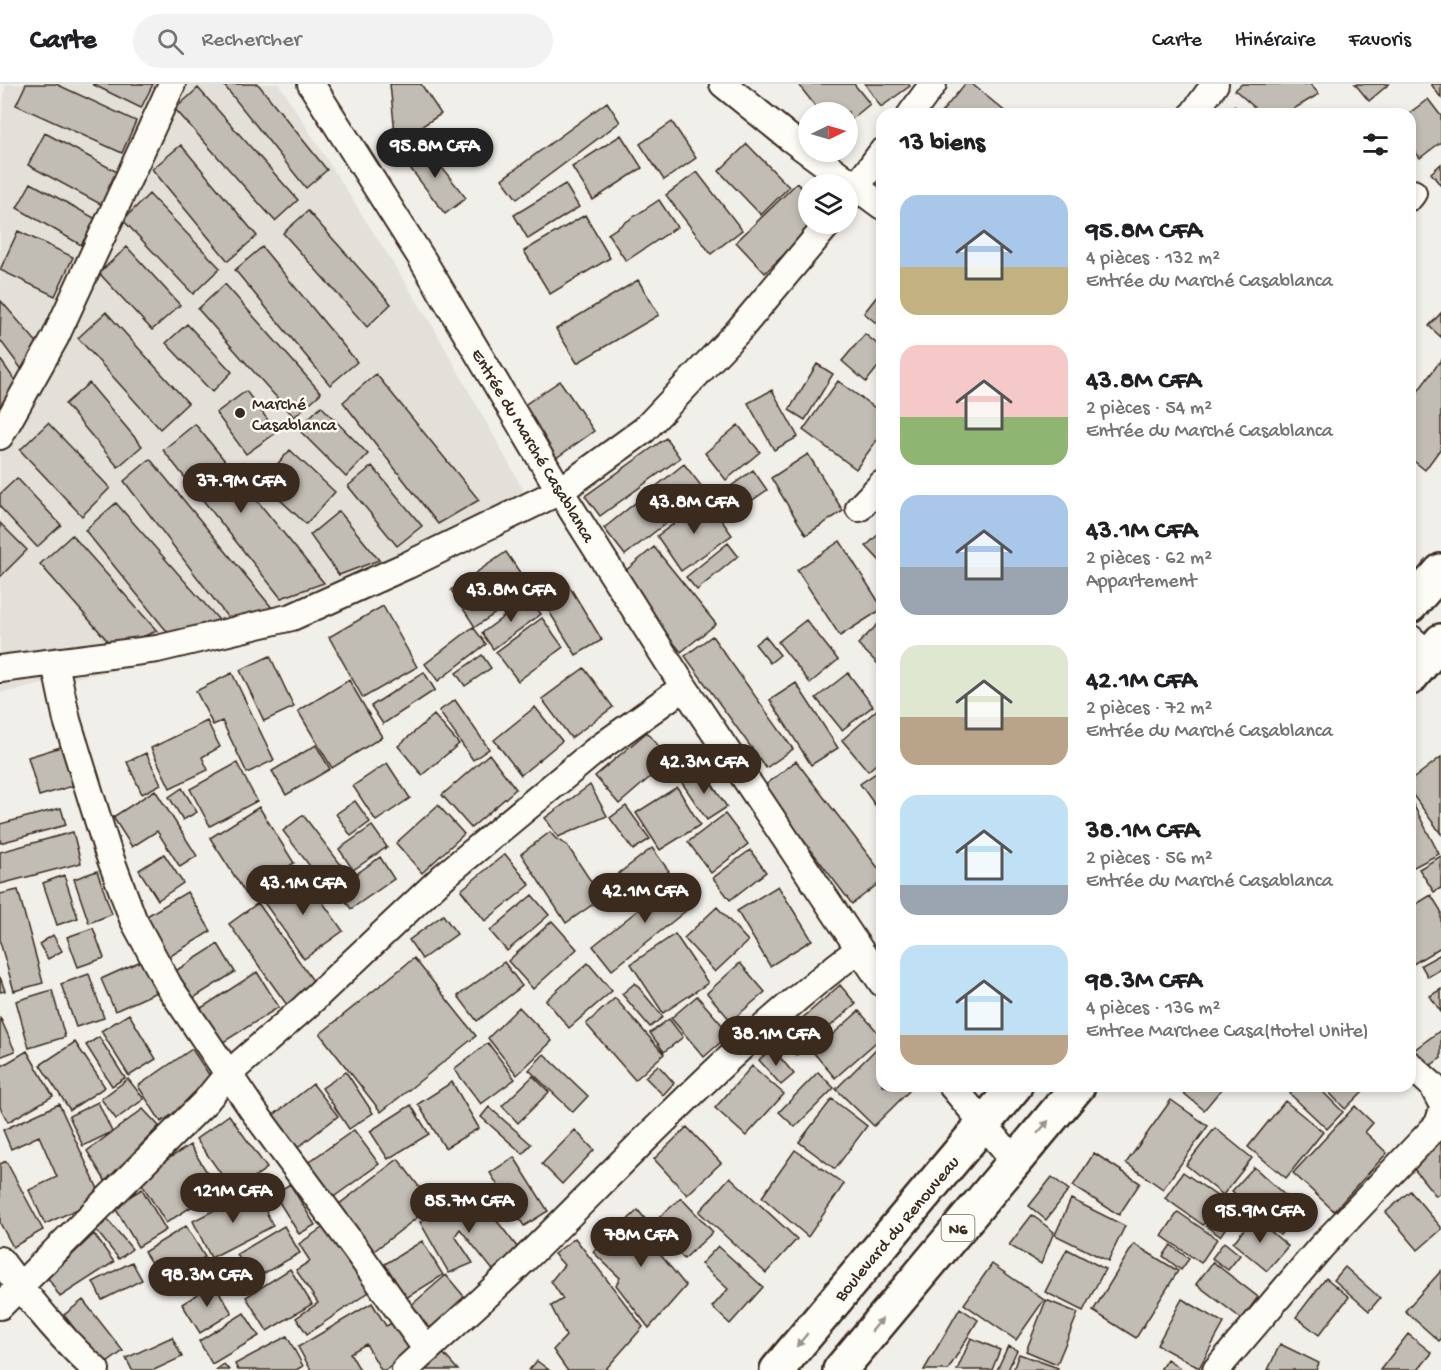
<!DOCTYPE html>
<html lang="fr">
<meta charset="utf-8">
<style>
body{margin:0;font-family:"Gochi Hand",sans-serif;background:#f2f2f2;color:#202124;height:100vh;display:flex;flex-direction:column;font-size:22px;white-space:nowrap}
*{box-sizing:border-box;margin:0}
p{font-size:20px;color:#757577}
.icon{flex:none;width:33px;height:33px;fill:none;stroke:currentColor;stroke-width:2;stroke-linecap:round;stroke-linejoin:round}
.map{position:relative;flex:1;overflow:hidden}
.details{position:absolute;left:876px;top:24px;width:540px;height:984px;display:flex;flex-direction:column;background:#fff;border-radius:18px;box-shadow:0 3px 9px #0003}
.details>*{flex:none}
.needle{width:39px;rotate:85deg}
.controls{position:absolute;left:798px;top:18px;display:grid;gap:12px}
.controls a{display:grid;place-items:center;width:60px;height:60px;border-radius:50%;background:#fff;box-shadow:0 3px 9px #0003;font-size:30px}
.price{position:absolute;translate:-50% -51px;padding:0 14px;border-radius:21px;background:#3b2a1e;color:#fff;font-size:20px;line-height:39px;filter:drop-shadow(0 2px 3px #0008)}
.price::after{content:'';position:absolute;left:50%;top:36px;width:18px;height:14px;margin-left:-9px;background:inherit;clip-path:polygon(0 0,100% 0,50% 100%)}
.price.current{background:#222;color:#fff}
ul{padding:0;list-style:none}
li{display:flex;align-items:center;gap:18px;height:150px;padding:0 24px}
li span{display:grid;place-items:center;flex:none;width:168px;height:120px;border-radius:18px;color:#555}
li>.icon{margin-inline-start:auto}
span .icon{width:72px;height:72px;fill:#fffc;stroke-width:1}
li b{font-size:26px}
h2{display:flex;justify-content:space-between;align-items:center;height:72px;padding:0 24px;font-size:26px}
header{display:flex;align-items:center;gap:36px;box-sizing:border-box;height:84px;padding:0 30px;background:#fff;border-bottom:2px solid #e0e0e0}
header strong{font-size:28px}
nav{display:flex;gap:33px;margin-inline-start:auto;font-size:21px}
.search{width:420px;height:54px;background:#f2f2f2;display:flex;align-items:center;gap:15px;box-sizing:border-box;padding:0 21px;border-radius:33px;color:#757577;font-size:22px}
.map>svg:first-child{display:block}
.built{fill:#e3e0da}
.building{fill:#c1bcb4;stroke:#3b2a1e;stroke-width:1.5}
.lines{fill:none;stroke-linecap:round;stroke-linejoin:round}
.street-casing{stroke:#3b2a1e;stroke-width:30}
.highway-casing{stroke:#3b2a1e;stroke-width:38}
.street{stroke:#fdfcf7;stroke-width:26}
.highway{stroke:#fdfcf7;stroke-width:33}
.oneway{fill:#9c938a}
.poi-dot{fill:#3b2a1e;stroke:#fdfcf7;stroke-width:2}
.labels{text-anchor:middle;stroke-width:5;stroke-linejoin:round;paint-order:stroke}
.shield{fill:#fdfcf7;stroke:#75695f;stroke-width:1.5}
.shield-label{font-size:16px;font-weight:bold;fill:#3b2a1e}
.poi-label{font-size:18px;fill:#3b2a1e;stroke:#fdfcf7;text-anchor:start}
.street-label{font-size:18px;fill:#3b2a1e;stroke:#fdfcf7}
</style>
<header>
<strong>Carte</strong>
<div class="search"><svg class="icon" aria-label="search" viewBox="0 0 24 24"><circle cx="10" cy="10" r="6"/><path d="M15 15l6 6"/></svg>Rechercher</div>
<nav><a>Carte</a><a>Itinéraire</a><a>Favoris</a></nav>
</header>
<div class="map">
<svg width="1441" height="1286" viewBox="0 0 1441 1286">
<rect width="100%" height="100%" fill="#f1efea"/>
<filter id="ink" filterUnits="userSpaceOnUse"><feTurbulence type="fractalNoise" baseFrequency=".0167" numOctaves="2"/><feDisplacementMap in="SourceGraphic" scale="12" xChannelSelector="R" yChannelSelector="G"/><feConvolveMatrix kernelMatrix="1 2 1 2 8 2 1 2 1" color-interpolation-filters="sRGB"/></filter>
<g filter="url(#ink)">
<path class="built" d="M5,0H279L434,244L528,414L392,495L239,561L0,609V53Z"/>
<path class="building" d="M26,0H56L136,37L122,69L16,21Z
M92,0H153L141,24Z
M223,0H258L327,86L306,104Z
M390,0H421L441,30L396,59Z
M798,0H854L870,20L848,38V28H820Z
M865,0H909L910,2L881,23Z
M965,0H972L1008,30H940Z
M1242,0H1310L1319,10L1285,30H1262L1235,6Z
M1355,0H1389L1369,17Z
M1431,0H1441V14Z
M198,4L298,116L275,137L175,25Z
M1428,15L1441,32V58L1420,74L1410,60V30H1408Z
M607,18L620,38L517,115L502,95Z
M1234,22L1245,30H1228Z
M672,38L696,74L664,96L640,60Z
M45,49L121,90L104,122L28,81Z
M621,51L642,84L593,116L572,83Z
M747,60L789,103L761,131L719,87Z
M181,61L257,152L228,177L152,85Z
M424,61L466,114L445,130L404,76Z
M1441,80V102L1431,89Z
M697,88L742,146L711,170L666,111Z
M31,99L96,135L81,161L17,124Z
M797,99L808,111V140H815L765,189L736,158Z
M565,100L579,123L528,155L514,131Z
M149,110L220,184L193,210L123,136Z
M659,116L677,143L626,177L608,150Z
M308,127L391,220L367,243L283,149Z
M585,131L610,174L550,210L524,167Z
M18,147L73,173L55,212L0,186Z
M127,163L180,221L152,246L99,189Z
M262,163L357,278L330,301L235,186Z
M638,196L659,231L577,279L556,245Z
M225,200L321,309L294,333L198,225Z
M882,206V244L864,229Z
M1,217L40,262L23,287L0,256Z
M106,228L188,319L160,345L78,254Z
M1441,229V253L1429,242Z
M187,240L232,288L212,308L166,259Z
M865,250L882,264V278L866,298L842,277Z
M0,275L16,298L0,324Z
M1441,276V364L1425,386L1410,374V318Z
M817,280L833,290L805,336L789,326Z
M376,290L479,416L438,440L343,318Z
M560,297L594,347L552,377L517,326Z
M838,297L882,329V349L856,385L803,346Z
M89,299L142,362L118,383L65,320Z
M772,306L798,353L774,366L748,319Z
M246,307L277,348L246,370L216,329Z
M321,322L368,370L346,393L298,345Z
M48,339L110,404L82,432L20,366Z
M195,340L324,499L281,514L163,366Z
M738,341L760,368L726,396L705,369Z
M666,354L680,374L600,432L585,412Z
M290,366L335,408L306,440L261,398Z
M808,370L843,427L806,451L771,394Z
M150,375L273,525L228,534L124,397Z
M684,380L706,408L625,471L604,444Z
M372,382L422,442L397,462L348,402Z
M753,386L767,406L728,433L715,414Z
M17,394L61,441L37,463L0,423V410Z
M707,416L732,451L681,487L657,452Z
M116,419L219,536L169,550L85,446Z
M339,427L379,476L339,491L310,451Z
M0,439L27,466L0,493Z
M882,447V479L866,462Z
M72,451L157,547L114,564L40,480Z
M840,457L882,523V525L840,552L797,486Z
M728,459L738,472L697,506L686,493Z
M654,463L716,540L681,568L619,492Z
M506,468L531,505L475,543L451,506Z
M563,492L602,556L576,571L537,508Z
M529,514L541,530L493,565L482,549Z
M383,522L417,583L363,614L329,553Z
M542,534L563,563L518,597L496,568Z
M806,536L838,576L810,599L778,558Z
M882,536V584L858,560Z
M473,543L486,560L438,597L425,580Z
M712,552L793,665L766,684L685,572Z
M765,552L780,571L770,579L755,560Z
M482,571L491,584L465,602L456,589Z
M270,572L294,623L264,637L240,586Z
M584,584L613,623L571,654L542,615Z
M424,588L435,606L383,640L371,622Z
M232,589L274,676L247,689L222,637L213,641L196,607Z
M848,589L873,622L842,646L816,614Z
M349,596L382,653L332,684L298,627Z
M796,599L838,664L811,681L770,616Z
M455,616L489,665L473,676L439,627Z
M535,623L562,657L521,691L494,656Z
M880,623L882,675L868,687L842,656Z
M434,631L459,660L422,691L398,662Z
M207,637L220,663L202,673L208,686L170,704L151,664Z
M647,648L670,676L619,720L595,692Z
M316,661L330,685L286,711L272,687Z
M64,662L76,701L39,712L28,673Z
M146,669L161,700L142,710L127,678Z
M489,670L516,705L471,744L442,711Z
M1441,673V750L1410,707V697Z
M796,677L882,789V797L852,820L763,703Z
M237,679L257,717L210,742L190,705Z
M387,679L410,714L376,737L353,702Z
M702,685L727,723L707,736L682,699Z
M882,685V731L860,700Z
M590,701L607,732L558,753L545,734Z
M677,703L700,741L660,766L636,729Z
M182,704L197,728L183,736L169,713Z
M155,706L197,772L180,783L157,747L132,763L113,733Z
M1410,714L1439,770L1410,785Z
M355,717L370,738L351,752L336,730Z
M438,721L464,750L422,789L396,759Z
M626,722L650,755L633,766L610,734Z
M259,723L294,779L246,810L210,754Z
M61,724L66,741L0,759V740Z
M725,730L748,760L711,789L688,758Z
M303,731L345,786L325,802L283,747Z
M372,742L387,763L353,786L339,765Z
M73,748L81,779L0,800V768Z
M550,748L556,755L567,761L602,814L566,839L521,770Z
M652,764L669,787L623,823L605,800Z
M750,766L766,788L730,816L713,794Z
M164,770L183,799L158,816L139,786Z
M505,770L530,801L485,837L461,806Z
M1441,772V804L1434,808L1419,785Z
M380,773L394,795L351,825L337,804Z
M97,787L112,830L89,839L74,795Z
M302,789L343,847L304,875L263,817Z
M64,791L78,834L57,841L43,799Z
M678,794L697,818L612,886L593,862Z
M778,802L812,856L770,882L737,827Z
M18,806L43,899L14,907L0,858V810Z
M187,808L211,847L164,876L140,836Z
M532,811L549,831L507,867L490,847Z
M1431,811L1441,827V863L1410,882V824Z
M258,819L316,901L287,921L229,840Z
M717,823L748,857L715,888L684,854Z
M443,831L457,850L422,875L409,856Z
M552,837L577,865L533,905L508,877Z
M93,844L104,874L78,883L67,853Z
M675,850L708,899L663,929L631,880Z
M53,851L62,867L48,875L39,860Z
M218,860L235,888L187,918L169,891Z
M1441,870V885L1428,893L1421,881Z
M414,874L476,952L381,1028L320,950Z
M143,876L157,908L115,927L101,895Z
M504,878L522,902L477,937L458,912Z
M588,879L612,907L569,944L546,916Z
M740,879L765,908L731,937L707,909Z
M257,888L279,923L217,962L195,928Z
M89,890L104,934L76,943L61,900Z
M0,893L5,907L0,908Z
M635,899L663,933L650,943L622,910Z
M840,901L856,920L797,971L781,953Z
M1441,905V928L1430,912Z
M52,906L65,953L29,964L16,917Z
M697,912L730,950L704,973L671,934Z
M615,914L664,970L635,996L586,940Z
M519,923L552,957L517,991L488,954Z
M859,927L882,953L835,994L813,968Z
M129,930L156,975L129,992L101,947Z
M0,933L15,967L0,973Z
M669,935L683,953L664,968L650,949Z
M1441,946V974L1427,984L1414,966Z
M99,953L125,994L112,1002L86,961Z
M75,958L105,1003L70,1026L40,981Z
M488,959L515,995L481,1020L454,985Z
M772,964L794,990L781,1001L759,976Z
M877,964L882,969V1002H914L874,1042L836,1005Z
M192,965L216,1001L161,1038L138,1002Z
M27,967L53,1012L8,1038L0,1023V983Z
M544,970L588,1012L573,1028L529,986Z
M658,981L674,999L663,1011L645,993Z
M752,982L784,1010L746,1052L715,1024Z
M346,988L373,1029L349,1045L322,1004Z
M818,988L834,1004L795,1043L779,1028Z
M533,992L549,1008L518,1039L502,1022Z
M128,995L144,1015L116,1035L101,1015Z
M452,998L479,1044L445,1064L418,1020Z
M313,1000L338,1032L296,1065L271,1033Z
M1175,1002H1224L1204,1026Z
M1297,1002H1317L1343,1028L1327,1045L1290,1010Z
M1323,1002H1368L1345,1025Z
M832,1015L867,1042L835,1085L799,1058Z
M1171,1016L1208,1042L1163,1105L1126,1079Z
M1285,1017L1323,1048L1286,1094L1248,1063Z
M98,1018L112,1048L83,1062L69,1032Z
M59,1020L102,1114L45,1140L29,1106L57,1093L39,1052L11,1065L3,1046Z
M411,1021L429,1050L388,1075L370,1047Z
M1355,1022L1373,1039L1365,1048L1387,1069L1334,1127L1293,1089Z
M489,1023L531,1060L523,1070L481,1033Z
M143,1025L159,1042L106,1098L87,1067Z
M229,1031L267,1084L234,1108L196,1055Z
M687,1043L721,1079L687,1111L654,1075Z
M1215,1044L1252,1074L1223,1111L1186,1081Z
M354,1046L379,1080L328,1117L303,1082Z
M575,1046L594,1066L562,1100L542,1080Z
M1441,1056V1108L1436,1112L1410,1080Z
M190,1061L218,1106L166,1139L138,1094Z
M795,1066L844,1100L808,1153L762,1113Z
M1094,1069L1140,1099L1119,1131L1073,1102Z
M514,1073L548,1127L524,1142L490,1089Z
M398,1075L433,1121L374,1167L338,1121Z
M6,1077L43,1146L13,1163L0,1139V1080Z
M1254,1083L1301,1126L1280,1151L1232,1107Z
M1183,1088L1221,1115L1203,1141L1165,1114Z
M730,1093L797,1155L766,1189L699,1128Z
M1052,1093L1069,1106L1046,1136L1029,1122Z
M290,1100L315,1141L299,1150L274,1110Z
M142,1105L166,1146L138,1163L114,1122Z
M255,1105L273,1142L211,1174L193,1137Z
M473,1106L521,1168L496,1190L460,1145L455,1152L473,1179L449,1189L420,1138Z
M1410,1107L1441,1143V1146L1418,1166L1386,1128Z
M681,1114L713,1148L684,1175L652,1140Z
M1071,1115L1125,1142L1108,1177L1055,1151Z
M1226,1115L1239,1125L1220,1152L1206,1142Z
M638,1126L665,1160L659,1169L686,1202L649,1244L616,1201L620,1194L593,1168Z
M1178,1128L1217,1155L1201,1179L1162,1152Z
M1032,1131L1054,1148L1041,1180L1009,1161Z
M1254,1133L1288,1162L1267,1187L1233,1159Z
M108,1136L132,1165L119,1175L96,1146Z
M186,1142L205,1173L164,1199L144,1168Z
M284,1142L300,1169L252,1196L237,1170Z
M325,1142L369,1208L307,1250L296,1234L318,1219L296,1186L310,1177L299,1160Z
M94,1150L114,1178L60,1213L48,1194Z
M575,1154L643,1243L605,1286H567L553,1266L566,1252L551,1222L563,1215L551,1197L564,1181L554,1170Z
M422,1157L443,1191L406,1214L385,1180Z
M1224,1158L1240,1171L1228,1186L1212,1174Z
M1134,1160L1178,1187L1136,1254L1093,1227Z
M1171,1161L1189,1175L1181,1186L1163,1172Z
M718,1162L763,1203L730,1240L712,1223L728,1205L701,1180Z
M1067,1165L1105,1185L1083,1227L1045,1208Z
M132,1178L142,1196L102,1216L93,1198Z
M1213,1178L1258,1213L1242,1235L1196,1200Z
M992,1180L1044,1216L1016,1256L964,1220Z
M1345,1183L1380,1214L1369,1227L1334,1196Z
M290,1185L312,1220L267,1247L246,1213Z
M1441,1187V1255L1439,1257L1405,1227Z
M446,1191L467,1216L430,1249L408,1224Z
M1326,1194L1349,1213L1319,1251L1296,1233Z
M214,1200L232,1229L200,1249L182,1220Z
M1182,1215L1224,1239L1199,1284L1157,1261Z
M83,1216L123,1267L103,1282L64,1231Z
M1046,1216L1078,1229L1057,1280L1026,1267Z
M372,1219L386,1242L394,1238L413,1270L385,1286H381L366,1260L350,1269L360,1286H311L298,1263Z
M960,1224L978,1236L948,1286H924Z
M244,1229L259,1252L212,1280L199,1257Z
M1408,1250L1432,1269L1418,1286H1380Z
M287,1252L303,1282L296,1286H238L235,1280Z
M172,1253L182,1273L154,1286H132L126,1274Z
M971,1254L1000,1266L992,1286H957Z
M1280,1260L1319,1279L1316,1286H1268Z
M1008,1262L1017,1266L1008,1286H997Z
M442,1268L458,1286H423Z
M1019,1270L1058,1284L1057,1286H1013Z
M1167,1275L1183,1286H1160Z
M537,1277L549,1286H529Z
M224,1280L229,1286H216Z"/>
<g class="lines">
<defs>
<path id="street" d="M311,0L422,175L560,407L684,603L882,899
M723,0L791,55L882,122
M911,30L933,0
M1193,30L1215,0
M1410,113L1413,109
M848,114L882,68
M0,352L55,254L172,0
M859,424L882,400
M1410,554L1429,571
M55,579L67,636L107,765L133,835L169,902L252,1025L357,1167L427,1266
M0,585L157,565L292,533L408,481L560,407L644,346L740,245L828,140
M1410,981L1432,1001L1441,1018
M952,1002L1014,1076
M0,1176C29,1215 60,1254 96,1286
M0,1222L206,1017L227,991L304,924L444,792L595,667L684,603
M405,1286C444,1250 484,1215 522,1178C631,1071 735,958 858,866
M1216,1286L1321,1163L1438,1040L1441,1031"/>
<path id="highway" d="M1410,522L1441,487
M1410,594L1441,557
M777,1286L1015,1002
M840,1286L1078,1002"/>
</defs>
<use href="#street" class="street-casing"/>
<use href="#highway" class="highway-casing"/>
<use href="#street" class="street"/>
<use href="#highway" class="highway"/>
</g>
<defs><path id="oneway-solid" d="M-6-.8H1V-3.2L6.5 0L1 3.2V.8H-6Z" transform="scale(1.5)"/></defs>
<g class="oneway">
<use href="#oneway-solid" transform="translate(1043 1043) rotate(-49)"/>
<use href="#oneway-solid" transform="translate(877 1241) rotate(-50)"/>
<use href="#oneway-solid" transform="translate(802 1256) rotate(130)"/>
</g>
</g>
<circle class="poi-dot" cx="240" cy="329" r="6"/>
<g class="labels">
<rect class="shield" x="941.5" y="1131" width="33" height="26" rx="4.5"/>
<g class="shield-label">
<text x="958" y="1150">N6</text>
</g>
<g class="poi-label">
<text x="252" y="325">Marché<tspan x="252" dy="21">Casablanca</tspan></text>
</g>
<g class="street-label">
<text transform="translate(534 361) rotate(59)" y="6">Entrée du Marché Casablanca</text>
<text transform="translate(896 1144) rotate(-50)" y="6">Boulevard du Renouveau</text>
</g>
</g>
</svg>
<div class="controls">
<a><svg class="needle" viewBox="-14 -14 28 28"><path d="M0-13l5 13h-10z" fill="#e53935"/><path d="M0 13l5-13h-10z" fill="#757577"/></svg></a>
<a><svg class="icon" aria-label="layers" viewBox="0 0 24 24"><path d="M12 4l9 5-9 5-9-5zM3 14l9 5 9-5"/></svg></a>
</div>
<b class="price current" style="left:435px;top:95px">95.8M CFA</b>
<b class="price" style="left:241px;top:430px">37.9M CFA</b>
<b class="price" style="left:694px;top:451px">43.8M CFA</b>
<b class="price" style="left:511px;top:539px">43.8M CFA</b>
<b class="price" style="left:704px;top:711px">42.3M CFA</b>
<b class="price" style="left:303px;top:832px">43.1M CFA</b>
<b class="price" style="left:645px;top:840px">42.1M CFA</b>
<b class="price" style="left:776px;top:983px">38.1M CFA</b>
<b class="price" style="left:233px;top:1140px">121M CFA</b>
<b class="price" style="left:469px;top:1150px">85.7M CFA</b>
<b class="price" style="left:1260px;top:1160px">95.9M CFA</b>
<b class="price" style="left:641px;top:1184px">78M CFA</b>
<b class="price" style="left:207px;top:1224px">98.3M CFA</b>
<section class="details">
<h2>13 biens<svg class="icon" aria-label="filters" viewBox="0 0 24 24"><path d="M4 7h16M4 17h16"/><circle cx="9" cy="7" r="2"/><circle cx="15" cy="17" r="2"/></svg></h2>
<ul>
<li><span style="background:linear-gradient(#a9c7e8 60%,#c2b280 0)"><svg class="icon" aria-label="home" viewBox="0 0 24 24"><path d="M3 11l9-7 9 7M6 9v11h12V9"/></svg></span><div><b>95.8M CFA</b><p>4 pièces · 132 m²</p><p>Entrée du Marché Casablanca</p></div></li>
<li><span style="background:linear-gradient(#f6c9c9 60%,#8fb573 0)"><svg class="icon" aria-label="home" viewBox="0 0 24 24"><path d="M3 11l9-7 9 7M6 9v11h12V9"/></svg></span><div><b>43.8M CFA</b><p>2 pièces · 54 m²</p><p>Entrée du Marché Casablanca</p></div></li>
<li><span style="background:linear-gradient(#a9c7e8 60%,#9aa5b1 0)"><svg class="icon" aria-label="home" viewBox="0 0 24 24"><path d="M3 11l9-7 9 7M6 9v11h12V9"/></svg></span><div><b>43.1M CFA</b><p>2 pièces · 62 m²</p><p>Appartement</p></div></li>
<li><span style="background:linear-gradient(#dfe7d0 60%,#b9a48a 0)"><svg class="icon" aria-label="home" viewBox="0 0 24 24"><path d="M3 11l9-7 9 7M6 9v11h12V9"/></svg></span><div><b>42.1M CFA</b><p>2 pièces · 72 m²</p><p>Entrée du Marché Casablanca</p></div></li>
<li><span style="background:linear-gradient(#bfe0f5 75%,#9aa5b1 0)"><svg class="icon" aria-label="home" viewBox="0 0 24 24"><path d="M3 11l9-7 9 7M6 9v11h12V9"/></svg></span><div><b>38.1M CFA</b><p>2 pièces · 56 m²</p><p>Entrée du Marché Casablanca</p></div></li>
<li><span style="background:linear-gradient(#bfe0f5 75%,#b9a48a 0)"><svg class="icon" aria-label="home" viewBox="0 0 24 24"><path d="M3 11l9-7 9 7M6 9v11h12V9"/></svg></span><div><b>98.3M CFA</b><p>4 pièces · 136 m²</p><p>Entree Marchee Casa(Hotel Unite)</p></div></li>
</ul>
</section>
</div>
